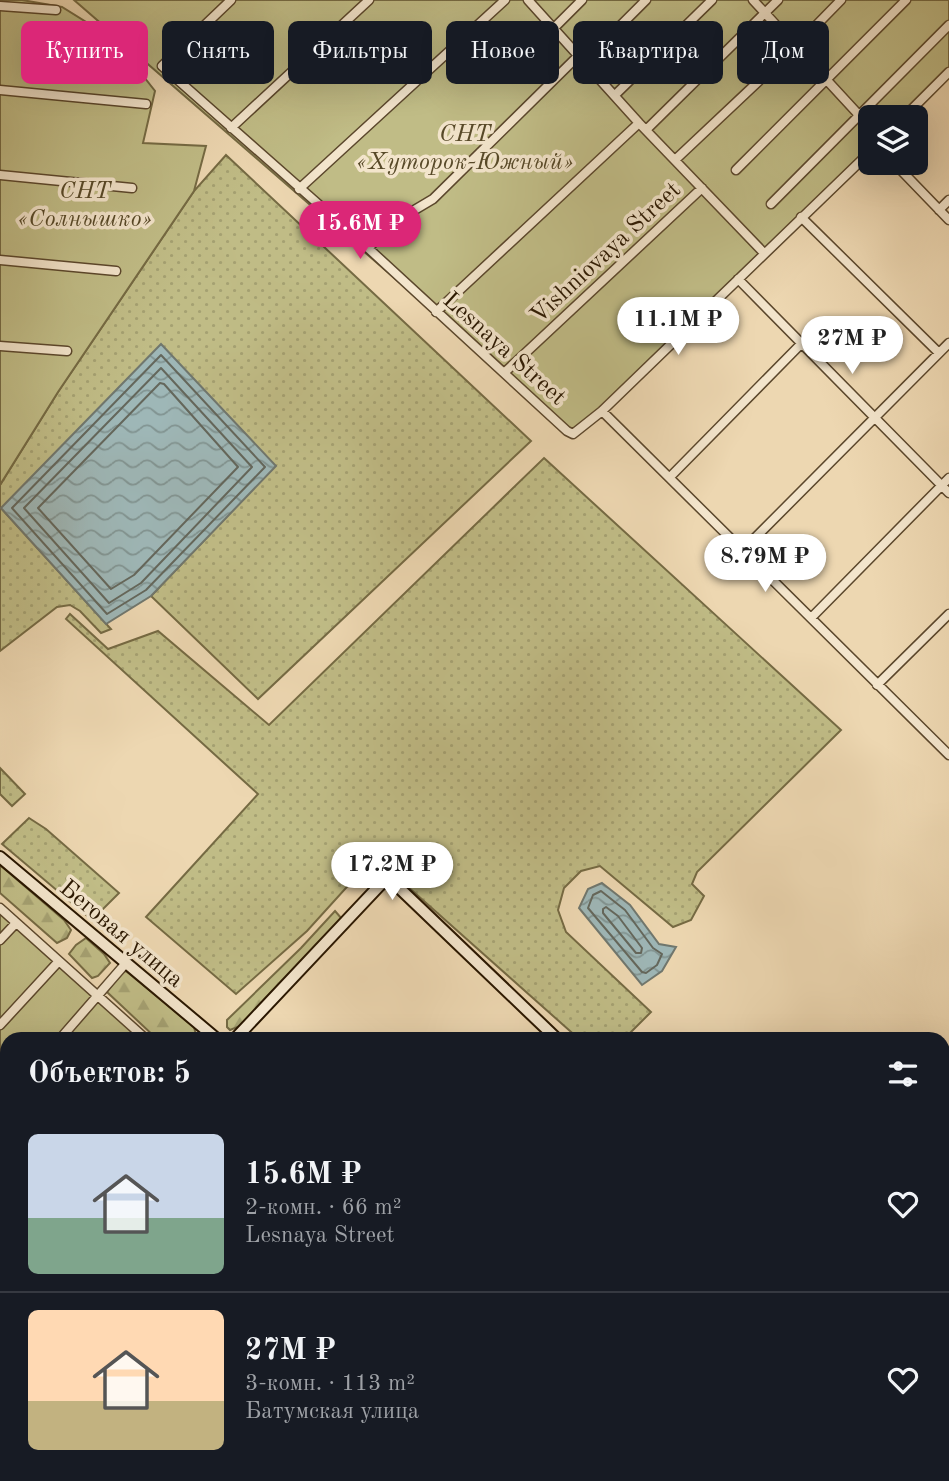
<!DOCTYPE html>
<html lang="ru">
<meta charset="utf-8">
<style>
body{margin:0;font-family:"Old Standard TT",serif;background:#242831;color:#f1f3f6;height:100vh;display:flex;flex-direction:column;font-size:26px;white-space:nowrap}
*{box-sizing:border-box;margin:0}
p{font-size:23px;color:#9ea1a6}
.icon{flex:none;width:38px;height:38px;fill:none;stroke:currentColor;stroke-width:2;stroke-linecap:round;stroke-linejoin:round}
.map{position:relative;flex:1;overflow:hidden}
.side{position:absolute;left:0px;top:1032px;width:950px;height:450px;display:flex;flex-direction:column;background:#171b24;border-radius:21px 21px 0 0;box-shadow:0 7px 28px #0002}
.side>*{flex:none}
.hud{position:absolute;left:21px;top:21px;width:908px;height:63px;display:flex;gap:14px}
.fabs{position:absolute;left:858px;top:105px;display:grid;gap:14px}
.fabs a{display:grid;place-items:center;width:70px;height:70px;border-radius:10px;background:#171b24;box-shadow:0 7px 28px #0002;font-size:35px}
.price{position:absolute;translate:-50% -60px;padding:0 16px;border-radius:24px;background:#fff;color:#222;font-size:23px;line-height:46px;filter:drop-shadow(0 2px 4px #0008)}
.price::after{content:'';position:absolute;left:50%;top:42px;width:21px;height:16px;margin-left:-10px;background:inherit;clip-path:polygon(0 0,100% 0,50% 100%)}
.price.on{background:#db2777;color:#fff}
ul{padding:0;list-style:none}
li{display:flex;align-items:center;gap:21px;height:175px;padding:0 28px}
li+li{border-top:2px solid #363941}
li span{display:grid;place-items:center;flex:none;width:196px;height:140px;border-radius:10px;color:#555}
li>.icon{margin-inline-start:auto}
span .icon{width:84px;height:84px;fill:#fffc;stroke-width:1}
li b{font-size:30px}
h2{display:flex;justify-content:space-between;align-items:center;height:84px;padding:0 28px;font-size:30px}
.tag{padding:0 24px;border-radius:10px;background:#171b24;box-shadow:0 7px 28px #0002;font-size:24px;line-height:63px}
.tag.on{background:#db2777;color:#fff}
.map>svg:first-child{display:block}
.grass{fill:url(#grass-dots);stroke:#756a43;stroke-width:2}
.forest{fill:url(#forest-firs);stroke:#756a43;stroke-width:2}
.garden{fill:#c0bc86;stroke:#756a43;stroke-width:2}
.water{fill:url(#water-waves);stroke:#70776e;stroke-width:2}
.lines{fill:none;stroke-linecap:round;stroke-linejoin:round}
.shore{stroke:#64675c;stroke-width:2}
.street-casing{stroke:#5b472c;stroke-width:11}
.secondary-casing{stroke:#2a1700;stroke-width:14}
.street{stroke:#f3e5cc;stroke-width:8}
.secondary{stroke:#f3e5cc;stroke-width:10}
.labels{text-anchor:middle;stroke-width:7;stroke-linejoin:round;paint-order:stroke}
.park-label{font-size:24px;font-style:italic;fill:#574928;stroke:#f3e5cc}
.street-label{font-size:24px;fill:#2a1700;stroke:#f3e5cc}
</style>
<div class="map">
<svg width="949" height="1481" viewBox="0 0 949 1481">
<defs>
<pattern id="grass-dots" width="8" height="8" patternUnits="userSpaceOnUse" patternTransform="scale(1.75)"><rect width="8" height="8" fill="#c0bc86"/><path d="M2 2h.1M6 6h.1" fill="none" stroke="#a5a172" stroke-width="1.8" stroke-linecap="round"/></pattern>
<pattern id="forest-firs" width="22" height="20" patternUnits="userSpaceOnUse" patternTransform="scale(1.75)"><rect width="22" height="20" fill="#c0bc86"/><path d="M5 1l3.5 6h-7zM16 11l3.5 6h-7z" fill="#a5a172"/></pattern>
<pattern id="water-waves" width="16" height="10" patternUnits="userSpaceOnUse" patternTransform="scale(1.75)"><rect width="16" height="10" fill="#9eb7b7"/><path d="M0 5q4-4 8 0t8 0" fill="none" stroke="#819492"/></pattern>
</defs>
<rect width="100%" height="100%" fill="#edd7b1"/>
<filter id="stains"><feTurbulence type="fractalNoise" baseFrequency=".00286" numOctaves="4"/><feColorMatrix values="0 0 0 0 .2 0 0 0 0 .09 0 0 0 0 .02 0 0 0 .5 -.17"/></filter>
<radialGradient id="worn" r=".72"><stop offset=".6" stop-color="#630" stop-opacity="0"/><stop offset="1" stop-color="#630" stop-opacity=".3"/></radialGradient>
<path class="grass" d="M226,155L531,441L258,699L151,596L275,466L1,508L111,629L101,633L80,611L70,605L57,607L0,651V485L58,392L194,191Z
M544,458L841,730L697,872L692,884L704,896L691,920L673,927L600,866L581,871L564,888L558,910L566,932L651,1012L624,1039H579L398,878L378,876L364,868L307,931L236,994L146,917L258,794L66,619L70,614L108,649L158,631L269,725Z
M0,768L25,794L12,806L0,794Z
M29,818L46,829L119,893L92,920L2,844Z"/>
<path class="forest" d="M0,865L64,920L71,930L67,938L57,943L0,893Z
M335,911L342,919L240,1026L230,1030L227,1027V1020L301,948Z
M86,938L104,954L110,963L98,976L92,978L69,954L76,945Z
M126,971L194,1027L197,1039H157L107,992L119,975Z"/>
<path class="garden" d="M0,0H22L62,7L115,40L155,91L143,143L206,146L194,191L58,392L0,485Z
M74,0H949V72L904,117H870V152L602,411L573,433Z
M0,905L147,1039L7,1040V1475H610L605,1481H0Z"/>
<path class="water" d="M161,344L276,466L151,596L106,624L1,508Z
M602,883L630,905L659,944L676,947L662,971L642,985L579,908L588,889Z"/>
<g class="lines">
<path class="shore" d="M161,355L265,467L146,590L107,614L12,508Z
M161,368L252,467L141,583L109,603L24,508Z
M160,383L164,384L238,467L134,575L111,589L38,508Z
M601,891L625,910L653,948L662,954L657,965L646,973L642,972L588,908L593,895Z
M606,907L618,916L642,948L641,953H636L603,913V909Z"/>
<defs>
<path id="street" d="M231,0L162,66L368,248L567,431L573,434L602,411L870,152
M528,0L639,123L764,253
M753,0L870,127
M0,6L56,10
M554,28L582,0
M585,61L646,0
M0,90L146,104
M615,95L712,0
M904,117L949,72
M231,128L369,0
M646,130L778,0
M675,160L796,46L841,0
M894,163L949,220
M736,170L906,0
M0,175L132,188
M299,189L505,0
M771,204L949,25
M939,210L949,200
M801,217L939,353
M368,248L401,218L433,199L579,55
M0,260L116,271
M738,279L949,493
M436,312L639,123
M0,346L67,351
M504,373L702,188
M602,411L949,755
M670,477L801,344
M742,551L949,343
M811,618L949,478
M877,685L949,614
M0,908L147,1040
M0,940L16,923
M0,1025L59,961
M59,1040L126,963
M0,1105L7,1097
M0,1187L7,1179
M0,1200L7,1206
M0,1275L7,1268
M0,1360L7,1352
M943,1374L949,1380
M0,1444L7,1436
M300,1475L307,1481
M910,1475L915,1481
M114,1481L119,1475
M189,1481L194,1475
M267,1481L272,1475
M346,1481L351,1475
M417,1481L423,1475
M493,1481L499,1475
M568,1481L573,1475"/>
<path id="secondary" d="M0,857L218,1040
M234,1040L380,885L387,881L394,883L558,1040
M943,1208L949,1202
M691,1481L696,1475"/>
</defs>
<use href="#street" class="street-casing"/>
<use href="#secondary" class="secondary-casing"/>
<use href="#street" class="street"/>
<use href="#secondary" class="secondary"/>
</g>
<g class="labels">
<g class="park-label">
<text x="465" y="141">СНТ<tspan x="465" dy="28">«Хуторок-Южный»</tspan></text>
<text x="85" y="198">СНТ<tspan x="85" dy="28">«Солнышко»</tspan></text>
</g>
<g class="street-label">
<text transform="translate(605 252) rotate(-43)" y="8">Vishniovaya Street</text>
<text transform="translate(505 348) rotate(42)" y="8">Lesnaya Street</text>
<text transform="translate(122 933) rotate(40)" y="8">Беговая улица</text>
</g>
</g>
<rect width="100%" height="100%" filter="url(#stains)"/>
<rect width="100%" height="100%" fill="url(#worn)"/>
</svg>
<div class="fabs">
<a><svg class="icon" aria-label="layers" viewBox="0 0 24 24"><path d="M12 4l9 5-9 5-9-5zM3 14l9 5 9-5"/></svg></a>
</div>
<b class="price on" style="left:360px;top:261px">15.6M ₽</b>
<b class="price" style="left:678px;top:357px">11.1M ₽</b>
<b class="price" style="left:852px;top:376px">27M ₽</b>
<b class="price" style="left:765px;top:594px">8.79M ₽</b>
<b class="price" style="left:392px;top:902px">17.2M ₽</b>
<div class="hud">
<a class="tag on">Купить</a>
<a class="tag">Снять</a>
<a class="tag">Фильтры</a>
<a class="tag">Новое</a>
<a class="tag">Квартира</a>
<a class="tag">Дом</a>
</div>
<section class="side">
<h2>Объектов: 5<svg class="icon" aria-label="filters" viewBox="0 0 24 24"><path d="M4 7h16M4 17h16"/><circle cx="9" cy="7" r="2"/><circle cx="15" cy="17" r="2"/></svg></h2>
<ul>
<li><span style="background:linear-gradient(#c9d6e8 60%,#7fa58c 0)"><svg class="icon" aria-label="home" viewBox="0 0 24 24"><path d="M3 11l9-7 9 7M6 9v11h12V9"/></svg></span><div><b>15.6M ₽</b><p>2-комн. · 66 m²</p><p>Lesnaya Street</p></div><svg class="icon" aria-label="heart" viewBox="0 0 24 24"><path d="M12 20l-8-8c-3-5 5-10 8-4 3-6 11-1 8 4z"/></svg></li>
<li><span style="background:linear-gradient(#ffd9b3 65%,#c2b280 0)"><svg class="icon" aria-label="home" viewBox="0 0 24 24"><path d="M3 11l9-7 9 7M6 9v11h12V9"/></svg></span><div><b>27M ₽</b><p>3-комн. · 113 m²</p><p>Батумская улица</p></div><svg class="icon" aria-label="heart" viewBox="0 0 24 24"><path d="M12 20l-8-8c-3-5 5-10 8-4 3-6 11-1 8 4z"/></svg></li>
</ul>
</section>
</div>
